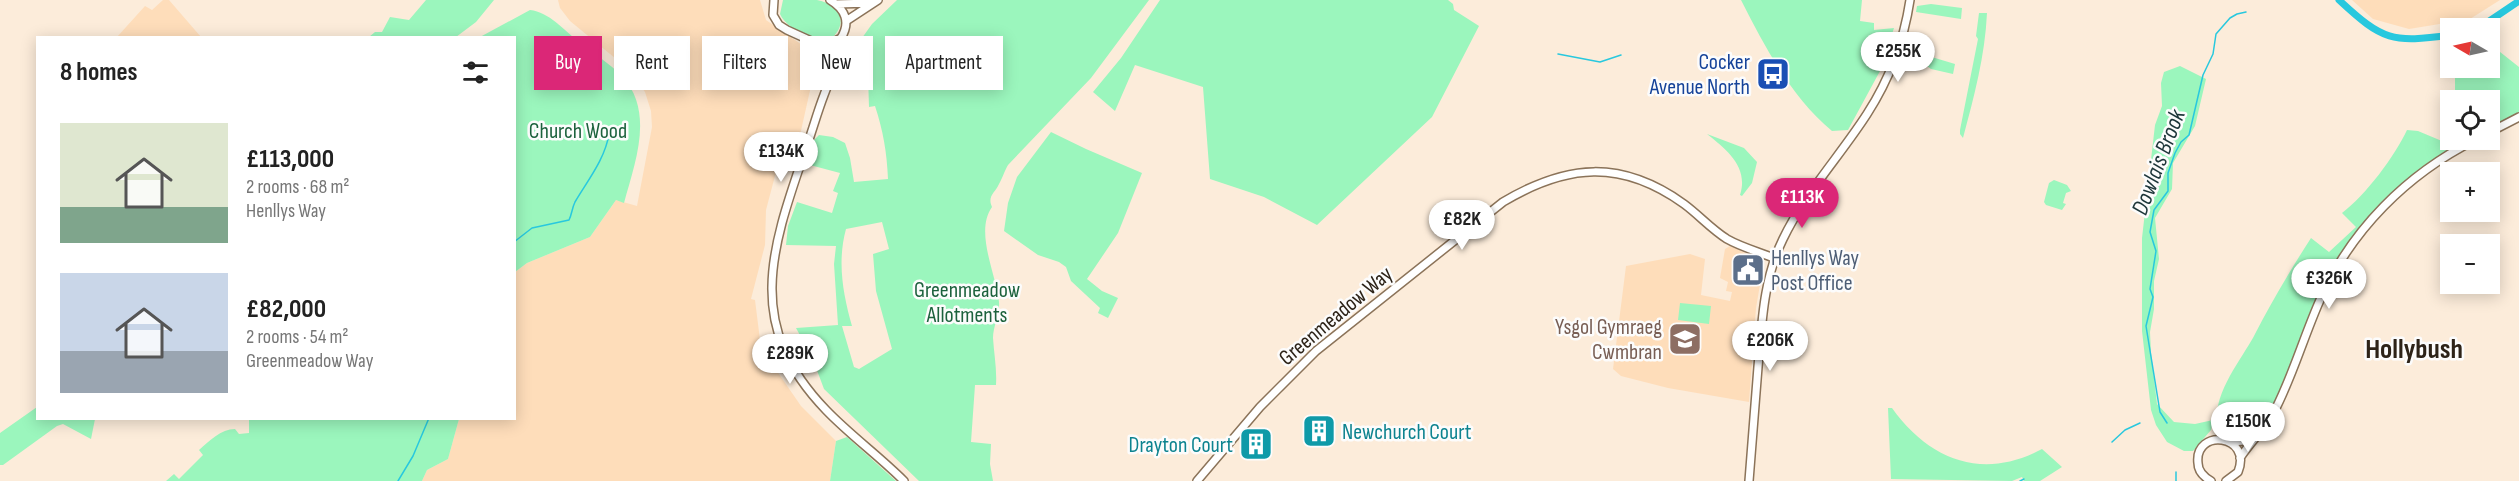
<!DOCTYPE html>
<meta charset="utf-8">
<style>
body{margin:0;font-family:"Sofia Sans Condensed",sans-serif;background:#f6f6f6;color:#222;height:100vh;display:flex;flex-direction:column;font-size:22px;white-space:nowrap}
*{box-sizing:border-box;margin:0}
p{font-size:20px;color:#767676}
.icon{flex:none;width:33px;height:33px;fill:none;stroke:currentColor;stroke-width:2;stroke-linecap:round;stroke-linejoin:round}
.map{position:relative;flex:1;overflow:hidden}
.drawer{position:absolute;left:36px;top:36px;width:480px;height:384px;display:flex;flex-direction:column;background:#fff;border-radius:0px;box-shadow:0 3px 15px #0003}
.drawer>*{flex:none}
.top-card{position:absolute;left:534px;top:36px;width:570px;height:54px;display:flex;gap:12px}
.needle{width:39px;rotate:279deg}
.buttons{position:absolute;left:2440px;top:18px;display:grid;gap:12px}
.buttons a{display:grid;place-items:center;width:60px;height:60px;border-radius:0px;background:#fff;box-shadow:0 3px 15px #0003;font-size:30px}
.price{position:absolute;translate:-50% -51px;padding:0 14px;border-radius:21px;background:#fff;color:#222;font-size:20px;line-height:39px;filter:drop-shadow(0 2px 3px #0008)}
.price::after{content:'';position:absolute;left:50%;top:36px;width:18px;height:14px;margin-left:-9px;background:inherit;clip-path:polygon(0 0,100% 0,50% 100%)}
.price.on{background:#db2777;color:#fff}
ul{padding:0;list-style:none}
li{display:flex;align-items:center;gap:18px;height:150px;padding:0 24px}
li span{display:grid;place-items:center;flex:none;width:168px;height:120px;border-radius:0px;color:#555}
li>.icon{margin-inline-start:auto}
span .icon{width:72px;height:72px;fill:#fffc;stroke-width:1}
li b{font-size:26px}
h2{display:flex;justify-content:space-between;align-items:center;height:72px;padding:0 24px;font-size:26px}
.tag{padding:0 21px;border-radius:0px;background:#fff;box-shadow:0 3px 15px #0003;font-size:21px;line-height:54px}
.tag.on{background:#db2777;color:#fff}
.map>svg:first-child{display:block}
.built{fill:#feddba}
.green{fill:#9bf6bd;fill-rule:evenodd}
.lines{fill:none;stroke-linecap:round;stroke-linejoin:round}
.stream{stroke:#28c8de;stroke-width:1.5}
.canal{stroke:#28c8de;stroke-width:7}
.minor-casing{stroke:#8b7359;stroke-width:10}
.minor{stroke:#fff;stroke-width:7}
.labels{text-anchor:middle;stroke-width:5;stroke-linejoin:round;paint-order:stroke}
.transit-label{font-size:22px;fill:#164399;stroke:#fcfcfc;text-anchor:end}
.park-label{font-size:22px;fill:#1c623d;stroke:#fcfcfc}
.service-label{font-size:22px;fill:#4e5e75;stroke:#fcfcfc;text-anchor:start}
.street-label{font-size:22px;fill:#2d2318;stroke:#fcfcfc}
.education-label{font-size:22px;fill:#785e54;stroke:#fcfcfc;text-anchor:end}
.culture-label{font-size:22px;fill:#0d838f;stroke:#fcfcfc;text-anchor:start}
.water-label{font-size:24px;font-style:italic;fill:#1d3639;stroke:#fcfcfc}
.district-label{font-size:28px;font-weight:bold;fill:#2d2318;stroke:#fcfcfc}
</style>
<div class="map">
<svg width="2519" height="481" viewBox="0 0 2519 481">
<rect width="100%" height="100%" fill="#fcecda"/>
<path class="built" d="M163,0H169L201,37H117L145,6L152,10Z
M558,0H760L766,20L824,60L816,64L800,135L781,153L766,210L765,245L751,299L755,300L761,348L801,406L836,441L830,481H422L427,470L448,459L459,419L514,418L515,272L527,263L590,237L616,200L637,206L652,127L651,111L645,92L627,68L570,21L560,8Z
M2352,0H2500L2470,19L2409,29L2373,19Z
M1730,246L1764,261L1756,308L1749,402L1668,388L1621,376L1613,369L1626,266L1690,254L1705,259L1701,295L1730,301L1732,292L1726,291L1728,282L1720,278L1725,249Z"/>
<path class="green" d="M426,0H494L476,22L456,37H369L375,32H382L390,17L409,20Z
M783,0C793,0 806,0 817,0C838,4 849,21 833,37C815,41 788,31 780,14Z
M897,0H1149L1091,78L1008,165C1004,172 1003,177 999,184C995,193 987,196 992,207C974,232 997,276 999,302C1000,314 993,326 993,338C994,354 997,369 996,385H975L971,442L991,444L990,464L993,481H919L824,389L812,357L796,328L838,325L834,264L836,246L786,245L788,226L797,202L832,213L838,193L833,191L840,173L810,165L814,140L819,135L833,137L845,143L850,158L854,182L888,179C887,153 883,130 875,106L869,107L868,75L842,66L872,24ZM882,222L889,249L873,254L876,291L892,349L859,369L854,367L842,326H852C843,294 837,262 846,229Z
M1160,0H1448L1453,4L1454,10L1479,26L1432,117L1317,225L1264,197L1210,179L1203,87L1135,65L1115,111L1093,92L1121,58Z
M1741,0H1862L1860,21L1874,23V30L1894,28L1880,71L1848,130L1832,131C1791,97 1765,47 1741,0Z
M1931,4L1962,8L1961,19L1916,12L1917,6Z
M530,10C549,12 564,30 579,42C593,53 609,63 622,76C655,112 635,162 624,203L616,200L590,237L527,263L515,272L514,38L480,37Z
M1979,13H1987C1985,56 1974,97 1963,138L1960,134V130L1978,39L1976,36Z
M2490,44L2519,67V112L2490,128V100H2455V69L2490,68Z
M1915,52L1955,64L1953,74L1931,69L1911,54Z
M2180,66L2206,79L2195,126L2173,163L2172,189L2155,218L2159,259L2154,281V309L2150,332L2151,353L2157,404L2174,422L2195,424L2213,420L2211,430L2193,451H2184L2167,442L2156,425L2151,410L2142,331V238L2155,125L2162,106L2161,83L2164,72Z
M2407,130L2418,131L2449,144L2452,140H2468C2422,164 2381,198 2351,240C2336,261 2323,284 2313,308C2301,336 2270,449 2229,437C2195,414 2244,357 2255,334C2272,301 2291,269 2311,238L2329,252L2356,227L2342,213C2365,196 2395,156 2407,130Z
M1051,132L1086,149L1142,173L1118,233L1087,279L1102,291L1118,298L1108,318L1098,313L1100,308L1071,281L1066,267L1059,262L1038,255L1004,231L1008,203L1017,177Z
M1707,134L1744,148L1757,162L1752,183L1742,196L1740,195C1749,167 1727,150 1707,134Z
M2054,180L2067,185L2071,191L2066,193L2063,203L2066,204L2062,210L2046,205L2044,202L2049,183Z
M1680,303L1711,306L1709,324L1678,320Z
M37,407L38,418L95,419L91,439L63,424L57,426L3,465H0V433Z
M1888,408H1892C1929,460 1983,481 2042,449L2062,467L2040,481H2024L2022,477L2012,481L1891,479Z
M249,419V418L459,419L448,459L427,470L422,481H166L174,474L179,479L203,455L199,450C209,441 221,429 235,429L239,434L249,433Z
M847,437L896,481H830L836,441Z"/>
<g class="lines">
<path class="stream" d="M1558,54L1600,62L1621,55
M514,242L532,228L569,220C572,214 572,208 575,202C588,180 605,159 609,134
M2167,423L2160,412L2146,326L2153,297L2150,289L2156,251L2150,232L2154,210L2168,191V173L2175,153L2181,142L2189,135L2203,75L2213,54L2216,34L2230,18L2237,14L2246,12
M2112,442L2125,430L2140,423
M398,481L413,456L429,418
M2020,481L2024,479
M2176,481V472"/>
<path class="canal" d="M2339,0C2383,41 2392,43 2451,35
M2479,28L2519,1"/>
<defs>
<path id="minor" d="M774,0L773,15L779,25L787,30L820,45L830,44L841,38C851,22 845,9 830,0
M837,4L871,3
M846,21L878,0
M841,38C840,58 831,76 824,95C817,113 812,132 805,151C771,250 744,325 826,410C850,435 879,456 904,481
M820,45L827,60V79
M2490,132L2519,117
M2231,442L2244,441L2253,437
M2240,458C2251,441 2266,428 2275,410C2293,375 2304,336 2320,300C2351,230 2407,174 2475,140
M1197,481L1260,407L1316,351L1503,202C1567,164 1621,159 1684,204C1699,215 1711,229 1727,239C1741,247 1759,252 1774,258
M1749,481C1752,443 1755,405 1758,367C1762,323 1763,280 1783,239C1805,193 1840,156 1867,114C1889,80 1904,40 1910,0
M2211,481C2204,477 2198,472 2198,463C2194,428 2253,434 2238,472L2226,481"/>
</defs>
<use href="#minor" class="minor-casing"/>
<use href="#minor" class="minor"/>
</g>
<defs>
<symbol id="bus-square" viewBox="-11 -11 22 22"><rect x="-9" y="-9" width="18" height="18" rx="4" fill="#1a4fb4" stroke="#fcfcfc"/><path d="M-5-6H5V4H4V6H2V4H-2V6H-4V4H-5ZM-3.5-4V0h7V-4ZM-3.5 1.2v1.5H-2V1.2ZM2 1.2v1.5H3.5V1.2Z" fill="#fff"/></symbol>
<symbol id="civic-square" viewBox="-11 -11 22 22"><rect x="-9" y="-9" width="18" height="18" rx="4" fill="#5c6f8a" stroke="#fcfcfc"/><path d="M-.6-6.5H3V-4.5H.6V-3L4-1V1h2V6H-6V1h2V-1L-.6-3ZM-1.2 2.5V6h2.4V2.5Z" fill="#fff"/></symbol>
<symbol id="school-square" viewBox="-11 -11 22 22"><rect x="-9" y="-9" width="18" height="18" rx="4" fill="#8d6e63" stroke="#fcfcfc"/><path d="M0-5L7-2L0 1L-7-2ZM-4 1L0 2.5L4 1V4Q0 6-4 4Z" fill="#fff"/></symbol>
<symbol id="building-square" viewBox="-11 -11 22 22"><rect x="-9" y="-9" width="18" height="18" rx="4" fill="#0f9aa8" stroke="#fcfcfc"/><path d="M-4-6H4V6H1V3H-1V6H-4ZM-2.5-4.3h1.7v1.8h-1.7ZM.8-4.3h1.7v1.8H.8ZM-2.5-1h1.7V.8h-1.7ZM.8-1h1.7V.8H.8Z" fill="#fff"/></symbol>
</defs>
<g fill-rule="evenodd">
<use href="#bus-square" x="1754" y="55" width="38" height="38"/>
<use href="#civic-square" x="1729" y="251" width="38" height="38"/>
<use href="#school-square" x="1666" y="320" width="38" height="38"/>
<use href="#building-square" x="1300" y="412" width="38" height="38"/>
<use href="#building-square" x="1237" y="425" width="38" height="38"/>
</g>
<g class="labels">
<g class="transit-label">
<text x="1750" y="69">Cocker<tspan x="1750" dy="25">Avenue North</tspan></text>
</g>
<g class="park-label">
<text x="578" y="138">Church Wood</text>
<text x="967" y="297">Greenmeadow<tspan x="967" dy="25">Allotments</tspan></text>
</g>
<g class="service-label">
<text x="1771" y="265">Henllys Way<tspan x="1771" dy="25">Post Office</tspan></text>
</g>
<g class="street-label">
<text transform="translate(1335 315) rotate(-40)" y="8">Greenmeadow Way</text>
</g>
<g class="education-label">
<text x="1662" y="334">Ysgol Gymraeg<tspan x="1662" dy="25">Cwmbran</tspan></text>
</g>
<g class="culture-label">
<text x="1342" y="439">Newchurch Court</text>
<text x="1233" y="452" text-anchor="end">Drayton Court</text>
</g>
<g class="water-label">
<text transform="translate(2158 162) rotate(-69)" y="8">Dowlais Brook</text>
</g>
<g class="district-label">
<text x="2414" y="358">Hollybush</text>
</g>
</g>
</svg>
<div class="buttons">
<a><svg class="needle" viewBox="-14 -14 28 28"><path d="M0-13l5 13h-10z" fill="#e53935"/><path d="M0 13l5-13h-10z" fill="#767676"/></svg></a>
<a><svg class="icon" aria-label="locate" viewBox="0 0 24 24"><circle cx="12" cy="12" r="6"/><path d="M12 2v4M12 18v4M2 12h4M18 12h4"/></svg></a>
<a>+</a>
<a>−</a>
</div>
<b class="price" style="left:1898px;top:83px">£255K</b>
<b class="price" style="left:781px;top:183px">£134K</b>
<b class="price on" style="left:1802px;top:229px">£113K</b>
<b class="price" style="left:1462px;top:251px">£82K</b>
<b class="price" style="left:2329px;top:310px">£326K</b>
<b class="price" style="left:1770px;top:372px">£206K</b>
<b class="price" style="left:790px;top:385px">£289K</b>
<b class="price" style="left:2248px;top:453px">£150K</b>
<div class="top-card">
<a class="tag on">Buy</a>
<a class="tag">Rent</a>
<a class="tag">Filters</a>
<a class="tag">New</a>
<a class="tag">Apartment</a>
</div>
<section class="drawer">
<h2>8 homes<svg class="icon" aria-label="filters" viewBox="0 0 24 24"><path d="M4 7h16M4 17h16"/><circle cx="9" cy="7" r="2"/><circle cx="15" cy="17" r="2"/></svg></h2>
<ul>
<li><span style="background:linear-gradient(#dfe7d0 70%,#7fa58c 0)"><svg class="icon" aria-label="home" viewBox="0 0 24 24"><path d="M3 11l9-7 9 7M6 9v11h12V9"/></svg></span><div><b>£113,000</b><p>2 rooms · 68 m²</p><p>Henllys Way</p></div></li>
<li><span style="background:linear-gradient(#c9d6e8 65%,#9aa5b1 0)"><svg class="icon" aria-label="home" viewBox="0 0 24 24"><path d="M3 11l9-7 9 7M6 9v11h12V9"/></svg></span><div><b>£82,000</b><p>2 rooms · 54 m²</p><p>Greenmeadow Way</p></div></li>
</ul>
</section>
</div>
